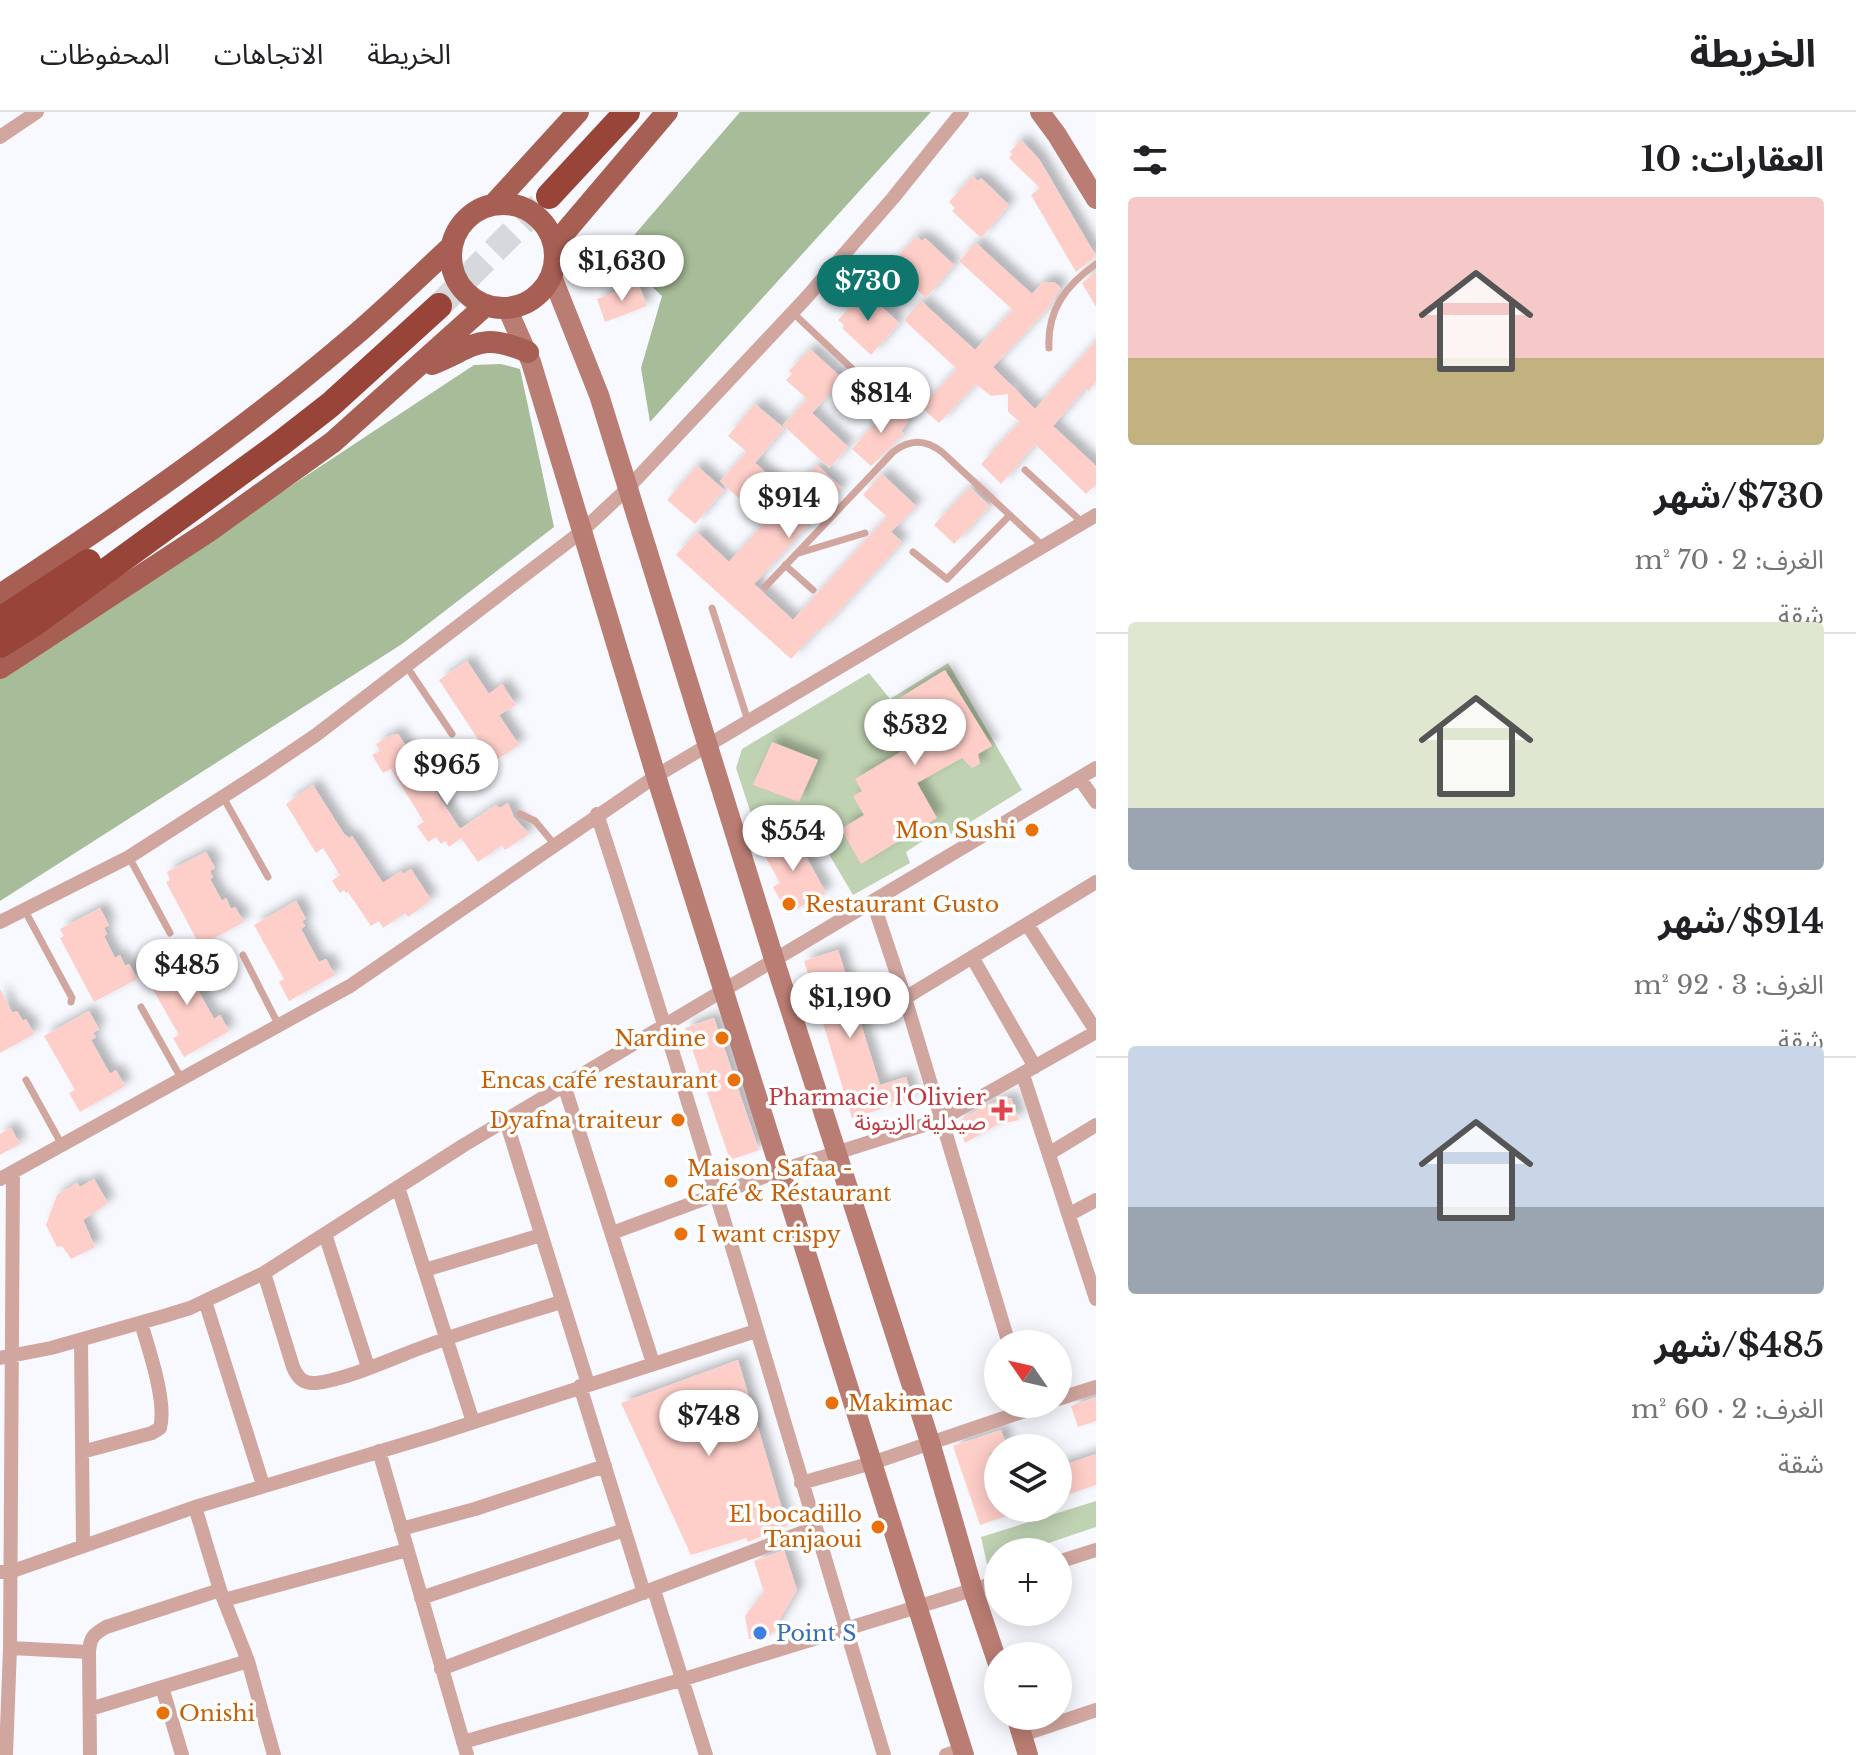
<!DOCTYPE html>
<html lang="ar">
<meta charset="utf-8">
<style>
body{margin:0;font-family:"Libre Baskerville","Noto Sans Arabic",serif;background:#f2f2f2;color:#202124;direction:rtl;height:100vh;display:flex;flex-direction:column;font-size:30px;white-space:nowrap}
*{box-sizing:border-box;margin:0}
p{font-size:26px;color:#757577}
.icon{flex:none;width:44px;height:44px;fill:none;stroke:currentColor;stroke-width:2;stroke-linecap:round;stroke-linejoin:round}
.map{position:relative;flex:1;overflow:hidden;direction:ltr}
.details{display:flex;flex-direction:column;background:#fff;width:760px}
.details>*{flex:none}
.needle{width:52px;rotate:304deg}
.buttons{position:absolute;left:984px;top:1218px;display:grid;gap:16px}
.buttons a{display:grid;place-items:center;width:88px;height:88px;border-radius:50%;background:#fff;box-shadow:0 4px 20px #0003;font-size:40px}
.price{position:absolute;translate:-50% -68px;padding:0 18px;border-radius:28px;background:#fff;color:#222;font-size:26px;line-height:52px;filter:drop-shadow(0 2px 4px #0008)}
.price::after{content:'';position:absolute;left:50%;top:48px;width:24px;height:18px;margin-left:-12px;background:inherit;clip-path:polygon(0 0,100% 0,50% 100%)}
.price.active{background:#0f766e;color:#fff}
ul{padding:0;list-style:none}
li{display:grid;align-content:center;gap:16px;height:424px;padding:0 32px}
li+li{border-top:2px solid #e0e0e0}
li span{display:grid;place-items:center;height:248px;border-radius:8px;color:#555}
li>.icon{margin-inline-start:auto}
span .icon{width:144px;height:144px;fill:#fffc;stroke-width:1}
li b{font-size:34px}
h2{display:flex;justify-content:space-between;align-items:center;height:96px;padding:0 32px;font-size:34px}
header{display:flex;align-items:center;gap:48px;box-sizing:border-box;height:112px;padding:0 40px;background:#fff;border-bottom:2px solid #e0e0e0}
header strong{font-size:38px}
nav{display:flex;gap:44px;margin-inline-start:auto;font-size:28px}
main{display:flex;flex:1;min-height:0}
.map>svg:first-child{display:block}
.green{fill:#bfd2b2}
.forest{fill:#a7bc98}
.building{fill:#fecec8;filter:url(#shadow)}
.lines{fill:none;stroke-linecap:round;stroke-linejoin:round}
.highway-tunnel{stroke:#d7d8dc;stroke-width:26;stroke-dasharray:26 13;stroke-linecap:butt}
.lane{stroke:#d1a69f;stroke-width:7}
.street{stroke:#d1a69f;stroke-width:14}
.secondary{stroke:#ba7d73;stroke-width:20}
.primary{stroke:#a85f53;stroke-width:22}
.highway{stroke:#984438;stroke-width:26}
.food-dot{fill:#e8710a;stroke:#fff;stroke-width:3}
.health-dot{fill:#e0444e;stroke:#fff;stroke-width:3}
.shop-dot{fill:#3f7fe0;stroke:#fff;stroke-width:3}
.labels{text-anchor:middle;stroke-width:7;stroke-linejoin:round;paint-order:stroke}
.food-label{font-size:22px;fill:#c56008;stroke:#fff;text-anchor:end}
.health-label{font-size:22px;fill:#be3a42;stroke:#fff;text-anchor:end}
.shop-label{font-size:22px;fill:#366cbe;stroke:#fff;text-anchor:start}
</style>
<header>
<strong>الخريطة</strong>
<nav><a>الخريطة</a><a>الاتجاهات</a><a>المحفوظات</a></nav>
</header>
<main>
<section class="details">
<h2>العقارات: 10<svg class="icon" aria-label="filters" viewBox="0 0 24 24"><path d="M4 7h16M4 17h16"/><circle cx="9" cy="7" r="2"/><circle cx="15" cy="17" r="2"/></svg></h2>
<ul>
<li><span style="background:linear-gradient(#f6c9c9 65%,#c2b280 0)"><svg class="icon" aria-label="home" viewBox="0 0 24 24"><path d="M3 11l9-7 9 7M6 9v11h12V9"/></svg></span><div><b>$730/شهر</b><p>الغرف: 2 · 70 m²</p><p>شقة</p></div></li>
<li><span style="background:linear-gradient(#dfe7d0 75%,#9aa5b1 0)"><svg class="icon" aria-label="home" viewBox="0 0 24 24"><path d="M3 11l9-7 9 7M6 9v11h12V9"/></svg></span><div><b>$914/شهر</b><p>الغرف: 3 · 92 m²</p><p>شقة</p></div></li>
<li><span style="background:linear-gradient(#c9d6e8 65%,#9aa5b1 0)"><svg class="icon" aria-label="home" viewBox="0 0 24 24"><path d="M3 11l9-7 9 7M6 9v11h12V9"/></svg></span><div><b>$485/شهر</b><p>الغرف: 2 · 60 m²</p><p>شقة</p></div></li>
</ul>
</section>
<div class="map">
<svg width="1096" height="1643" viewBox="0 0 1096 1643">
<defs>
<filter id="shadow"><feDropShadow dx="7" dy="-7" stdDeviation="4" flood-color="#0004"/></filter>
</defs>
<rect width="100%" height="100%" fill="#f8f9fe"/>
<path class="green" d="M948,551L1022,678L951,722L945,714L906,740L910,751L853,783L810,710L760,729L736,656L742,637L869,561L890,587Z
M1096,1389V1415L1022,1440H998V1448L987,1452L981,1425Z"/>
<path class="forest" d="M740,0H931L650,310L641,256L662,184L617,143Z
M501,252L520,257L554,415L402,532L0,789V566L474,253Z"/>
<path class="building" d="M1021,28L1039,47L1096,144L1076,160L1031,83L1040,76L1009,46L1012,42L1010,40Z
M973,64L978,69L981,66L1009,93L981,126L952,99L955,96L949,90Z
M917,124L922,129L925,126L954,153L926,186L897,159L899,156L893,150Z
M976,131L1032,182L1043,170H1054L1061,176L1049,195L993,255L1035,297L1096,229V269L1089,279L1085,276L1053,314L1096,354V372L1086,382L1035,332L1001,372L981,352L1020,310L1008,300V282L991,284L976,272L939,311L921,295L957,257L904,208L921,189L975,238L1013,198L959,149Z
M1096,160V195L1082,171Z
M638,171L647,194L605,210L597,187Z
M863,182L867,186L870,184L899,211L871,243L842,216L844,213L838,208Z
M810,237L843,267L812,301L848,335L829,356L783,313L807,287L786,268L792,262L789,259Z
M887,290L909,309L901,319L904,322L871,354L852,337L879,307L874,303Z
M755,292L784,316L755,351L790,382L817,353L842,376L754,472L793,508L887,405L863,383L882,362L916,394L891,420L902,430L820,519L818,517L791,547L676,443L697,420L729,450L765,410L720,369L747,340L728,324Z
M697,354L724,378L695,412L667,388Z
M970,375L990,394L954,432L934,413Z
M467,549L489,582L502,572L516,593L499,603L519,633L493,650L439,568Z
M945,558L992,634L978,642L980,652L972,656L962,646L917,671L937,706L861,752L841,717L864,703L853,684L862,679L855,667L912,633L906,623L914,619L896,588Z
M394,622H398L460,717L496,693L500,696L508,691L514,705L529,722L505,738L502,733L478,750L461,726L449,735L445,729L441,732L436,725L428,730L417,714L424,710L391,657L383,661L372,643L380,639L376,632Z
M772,630L818,648L799,690L753,673Z
M313,673L344,722L349,726L352,724L383,771L401,759L403,762L411,757L431,788L408,805L405,801L383,816L379,809L371,814L348,780L346,781L344,778L340,781L332,769L340,763L323,736L316,741L286,692Z
M792,719L826,781L788,802L773,775L780,771L761,737Z
M206,740L215,756L210,759L213,765L210,767L222,789L226,786L231,797L235,795L244,810L200,834L166,770L170,768L167,760Z
M296,789L306,807L302,809L305,814L301,817L319,850L326,847L335,863L289,889L279,870L284,867L254,813Z
M100,796L109,813L104,816L107,822L104,824L115,846L120,843L125,854L129,852L137,867L94,890L60,826L64,824L60,817Z
M838,838L880,973L906,965L913,987L852,1006L804,849Z
M193,844L203,862L197,865L200,870L195,873L214,907L220,903L229,919L184,945L173,926L179,923L148,869Z
M0,877L12,901L17,899L23,909L26,907L34,922L0,941Z
M89,899L99,917L93,921L96,925L91,928L110,962L116,958L125,974L80,1000L69,981L75,978L44,924Z
M714,906L759,1038L730,1048L685,916Z
M1011,986L1019,1008L997,1013L965,1031L957,1010L989,992Z
M11,1016L20,1032L0,1043V1022Z
M94,1067L108,1091L83,1108L95,1135L71,1147L62,1134L57,1135L46,1113L57,1083L77,1071L80,1075Z
M738,1248L787,1414L748,1430L746,1426L691,1443L621,1291Z
M1096,1285V1309L1078,1315L1071,1294Z
M1001,1318L1007,1335L989,1341L998,1367V1396H1023L1024,1398L980,1413L953,1334Z
M1096,1342V1373L1058,1386V1355Z
M784,1438L797,1478L770,1524L749,1527L745,1504L764,1480L754,1449Z"/>
<g class="lines">
<path class="highway-tunnel" d="M439,194L549,84"/>
<path class="lane" d="M792,200L863,267
M1049,236C1047,198 1066,173 1096,152
M1025,358L1083,411
M913,440L947,467L1010,403
M799,441L865,421
M785,453L813,478
M765,475L893,340C910,327 925,327 942,340L1043,434
M712,496L748,609
M407,555L452,622
M223,685L268,765
M520,702L535,709L555,733
M129,745L170,821
M24,797L72,886L71,890
M243,843L279,914
M141,895L181,966
M26,968L62,1033"/>
<path class="street" d="M0,25L37,0
M1080,667L1096,690
M597,702C699,1014 789,1329 884,1643
M873,790L905,886L1009,1232
M0,810L129,745L263,659L316,623L581,420L627,377L806,186L893,86L962,0
M1027,812L1096,919
M972,845L1035,955
M905,886L1096,770
M1023,963L1096,1187
M564,973L653,1251
M506,1009L588,1272
M1050,1041L1096,1013
M0,1067L350,874L656,664L1096,403
M398,1075L473,1310
M1070,1102L1096,1088
M612,1121L782,1058L940,1008L1096,920
M325,1122L368,1255
M425,1158L541,1123
M264,1161L293,1255C298,1266 303,1272 316,1271C349,1267 395,1245 426,1234C471,1217 516,1204 561,1190
M205,1189L263,1373
M81,1228L83,1434
M0,1246L51,1236L164,1204L190,1196L264,1161L464,1033L1096,656
M580,1274L644,1481
M1058,1287L1096,1275
M379,1339L467,1643
M82,1340L152,1321L160,1316C167,1290 149,1238 141,1211
M801,1371L872,1351L1045,1292
M195,1395L220,1478L248,1549L274,1643
M401,1417L475,1397L605,1354
M1058,1450L1096,1438
M0,1460H10L195,1395L431,1324L756,1219
M654,1478L706,1643
M421,1486L624,1418
M224,1488L407,1438
M10,1536L89,1540
M441,1557L814,1416
M162,1575L182,1643
M90,1597L248,1549
M1022,1623L1096,1598
M463,1630L684,1567L998,1470
M6,1643L10,1536L13,1060
M90,1643L89,1540C90,1525 94,1522 106,1515L220,1478
M946,1643L962,1638"/>
<path class="secondary" d="M1040,0L1057,23L1096,87
M551,162L599,283L774,847L930,1330L973,1478L998,1552
M507,196L531,250L656,664L964,1643
M1016,1604L1028,1643"/>
<path class="primary" d="M494,92L578,0
M451 144a52 52 0 1 1 104 0a52 52 0 1 1-104 0Z
M554,133L667,0
M432,252C475,235 479,219 528,240
M0,483C120,404 239,322 348,229C384,199 417,166 451,135
M0,556L209,419L333,330L486,193"/>
<path class="highway" d="M549,84L627,0
M0,508L88,450
M0,533L32,513L280,332L330,293L439,194"/>
</g>
<g class="food-dot">
<circle cx="1032" cy="718" r="8"/>
<circle cx="789" cy="792" r="8"/>
<circle cx="722" cy="926" r="8"/>
<circle cx="734" cy="968" r="8"/>
<circle cx="678" cy="1008" r="8"/>
<circle cx="671" cy="1069" r="8"/>
<circle cx="681" cy="1122" r="8"/>
<circle cx="832" cy="1291" r="8"/>
<circle cx="878" cy="1415" r="8"/>
<circle cx="163" cy="1601" r="8"/>
</g>
<path class="health-dot" d="M998 986h8v8h8v8h-8v8h-8v-8h-8v-8h8z"/>
<circle class="shop-dot" cx="760" cy="1521" r="8"/>
<g class="labels">
<g class="food-label">
<text x="1016" y="726">Mon Sushi</text>
<text x="805" y="800" text-anchor="start">Restaurant Gusto</text>
<text x="706" y="934">Nardine</text>
<text x="718" y="976">Encas café restaurant</text>
<text x="662" y="1016">Dyafna traiteur</text>
<text x="687" y="1064" text-anchor="start">Maison Safaa -<tspan x="687" dy="25">Café &amp; Réstaurant</tspan></text>
<text x="697" y="1130" text-anchor="start">I want crispy</text>
<text x="848" y="1299" text-anchor="start">Makimac</text>
<text x="862" y="1410">El bocadillo<tspan x="862" dy="25">Tanjaoui</tspan></text>
<text x="179" y="1609" text-anchor="start">Onishi</text>
</g>
<g class="health-label">
<text x="986" y="993">Pharmacie l'Olivier<tspan x="986" dy="25">صيدلية الزيتونة</tspan></text>
</g>
<g class="shop-label">
<text x="776" y="1529">Point S</text>
</g>
</g>
</svg>
<div class="buttons">
<a><svg class="needle" viewBox="-14 -14 28 28"><path d="M0-13l5 13h-10z" fill="#e53935"/><path d="M0 13l5-13h-10z" fill="#757577"/></svg></a>
<a><svg class="icon" aria-label="layers" viewBox="0 0 24 24"><path d="M12 4l9 5-9 5-9-5zM3 14l9 5 9-5"/></svg></a>
<a>+</a>
<a>−</a>
</div>
<b class="price" style="left:622px;top:191px">$1,630</b>
<b class="price active" style="left:868px;top:211px">$730</b>
<b class="price" style="left:881px;top:323px">$814</b>
<b class="price" style="left:789px;top:428px">$914</b>
<b class="price" style="left:915px;top:655px">$532</b>
<b class="price" style="left:447px;top:695px">$965</b>
<b class="price" style="left:793px;top:761px">$554</b>
<b class="price" style="left:187px;top:895px">$485</b>
<b class="price" style="left:850px;top:928px">$1,190</b>
<b class="price" style="left:709px;top:1346px">$748</b>
</div>
</main>
